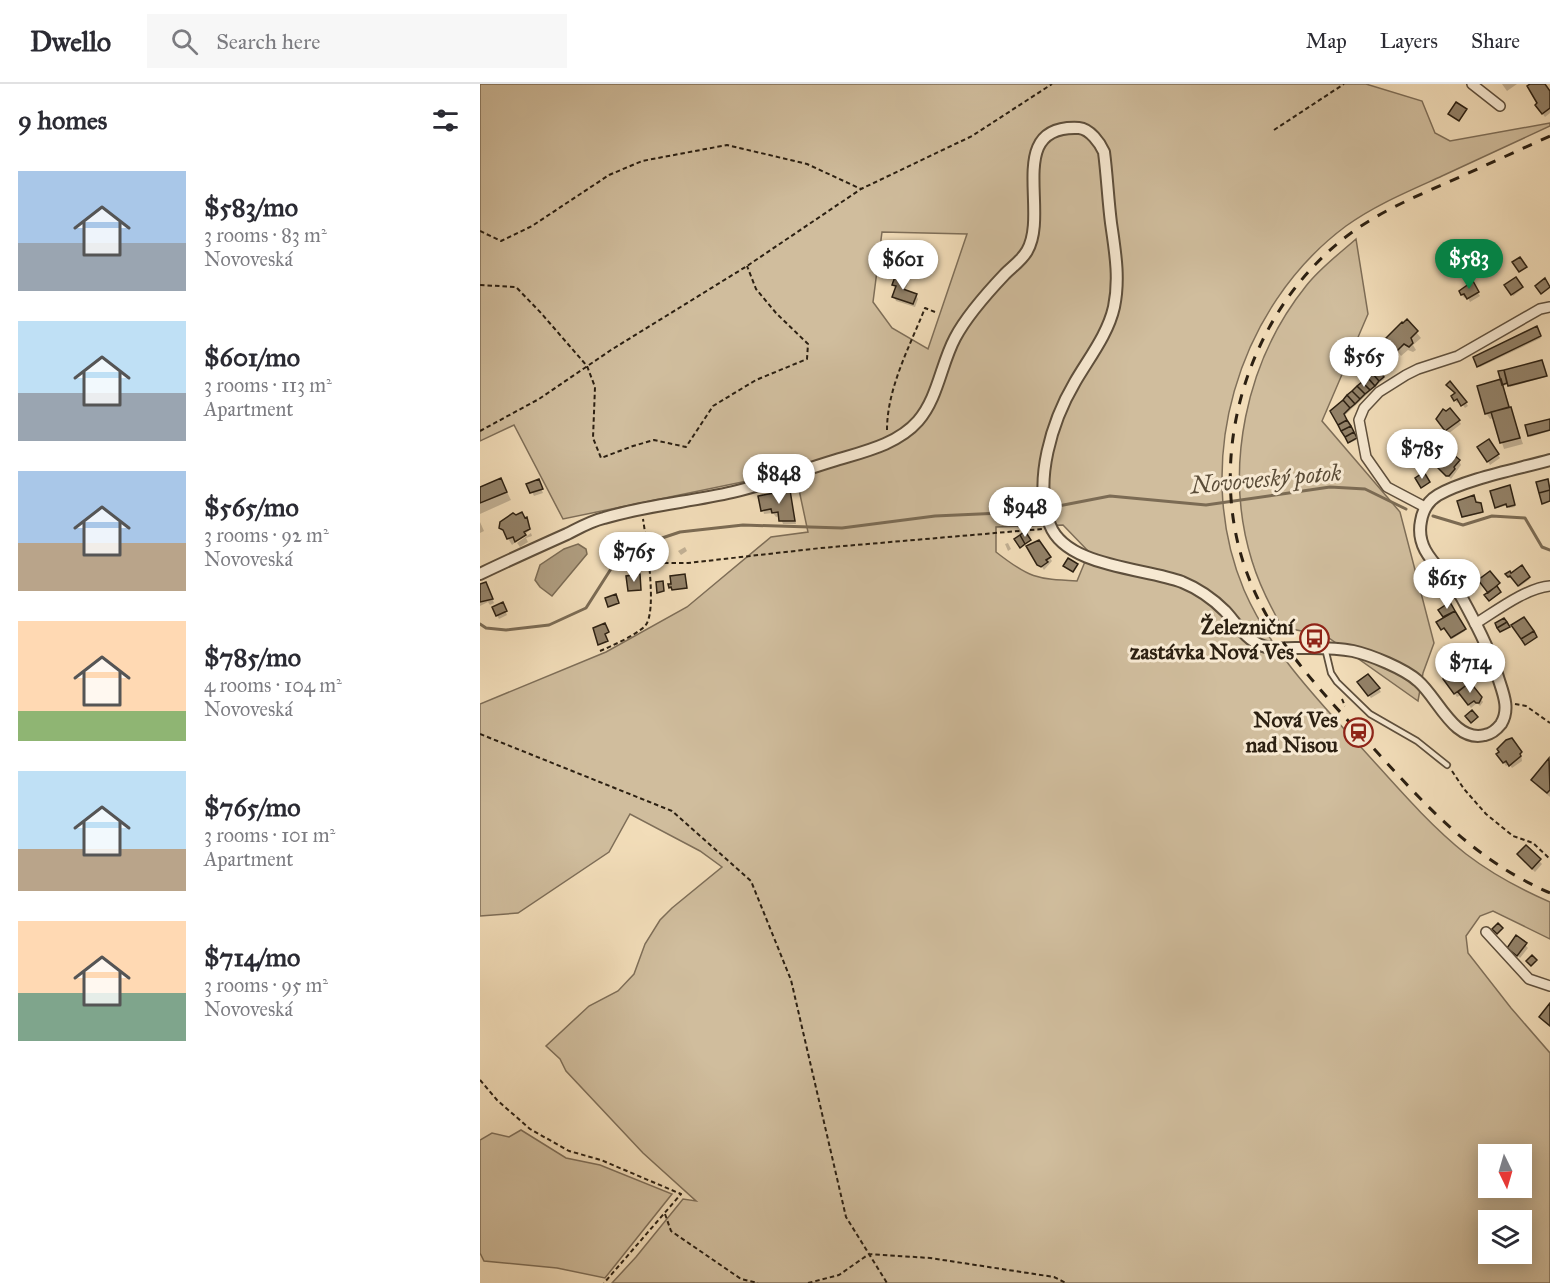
<!DOCTYPE html>
<meta charset="utf-8">
<style>
body{margin:0;font-family:"IM FELL Great Primer",serif;background:#f7f7f7;color:#2b2b33;height:100vh;display:flex;flex-direction:column;font-size:22px;white-space:nowrap}
*{box-sizing:border-box;margin:0}
p{font-size:20px;color:#7c7c81}
.icon{flex:none;width:33px;height:33px;fill:none;stroke:currentColor;stroke-width:2;stroke-linecap:round;stroke-linejoin:round}
.map{position:relative;flex:1;overflow:hidden}
.drawer{display:flex;flex-direction:column;background:#fff;width:480px}
.drawer>*{flex:none}
.needle{width:39px;rotate:175deg}
.buttons{position:absolute;left:998px;top:1060px;display:grid;gap:12px}
.buttons a{display:grid;place-items:center;width:54px;height:54px;border-radius:0px;background:#fff;box-shadow:0 3px 15px #0003;font-size:30px}
.price{position:absolute;translate:-50% -51px;padding:0 14px;border-radius:21px;background:#fff;color:#222;font-size:20px;line-height:39px;filter:drop-shadow(0 2px 3px #0008)}
.price::after{content:'';position:absolute;left:50%;top:36px;width:18px;height:14px;margin-left:-9px;background:inherit;clip-path:polygon(0 0,100% 0,50% 100%)}
.price.active{background:#0b8043;color:#fff}
ul{padding:0;list-style:none}
li{display:flex;align-items:center;gap:18px;height:150px;padding:0 18px}
li span{display:grid;place-items:center;flex:none;width:168px;height:120px;border-radius:0px;color:#555}
li>.icon{margin-inline-start:auto}
span .icon{width:72px;height:72px;fill:#fffc;stroke-width:1}
li b{font-size:26px}
h2{display:flex;justify-content:space-between;align-items:center;height:72px;padding:0 18px;font-size:26px}
header{display:flex;align-items:center;gap:36px;box-sizing:border-box;height:84px;padding:0 30px;background:#fff;border-bottom:2px solid #e1e1e2}
header strong{font-size:28px}
nav{display:flex;gap:33px;margin-inline-start:auto;font-size:21px}
.search{width:420px;height:54px;background:#f7f7f7;display:flex;align-items:center;gap:15px;box-sizing:border-box;padding:0 21px;border-radius:0px;color:#7c7c81;font-size:22px}
main{display:flex;flex:1;min-height:0}
.map>svg:first-child{display:block}
.green{fill:#d0bd9d;stroke:#7e6e58;stroke-width:1.5;fill-rule:evenodd}
.water{fill:#af9d80;stroke:#7b6b54;stroke-width:1.5}
.shadow{fill:#0003}
.lines{fill:none;stroke-linecap:round;stroke-linejoin:round}
.stream{stroke:#7b6b54;stroke-width:3}
.building{fill:#938269;stroke:#2c2012;stroke-width:1.5}
.service-casing{stroke:#5e4f3c;stroke-width:8}
.minor-casing{stroke:#5e4f3c;stroke-width:12}
.tertiary-casing{stroke:#5e4f3c;stroke-width:14}
.path{stroke:#2c2012;stroke-width:2;stroke-dasharray:4.5 3;stroke-linecap:butt}
.service{stroke:#f7e9d2;stroke-width:4.5}
.minor{stroke:#f7e9d2;stroke-width:9}
.tertiary{stroke:#f7e9d2;stroke-width:10}
.rail{stroke:#2c2012;stroke-width:3;stroke-dasharray:10 10;stroke-linecap:butt}
.labels{text-anchor:middle;stroke-width:6;stroke-linejoin:round;paint-order:stroke}
.poi-label{font-size:22px;font-weight:bold;fill:#2c2012;stroke:#f7e9d2;text-anchor:end}
.water-label{font-size:24px;font-style:italic;fill:#5a4c38;stroke:#f7e9d2}
</style>
<header>
<strong>Dwello</strong>
<div class="search"><svg class="icon" aria-label="search" viewBox="0 0 24 24"><circle cx="10" cy="10" r="6"/><path d="M15 15l6 6"/></svg>Search here</div>
<nav><a>Map</a><a>Layers</a><a>Share</a></nav>
</header>
<main>
<section class="drawer">
<h2>9 homes<svg class="icon" aria-label="filters" viewBox="0 0 24 24"><path d="M4 7h16M4 17h16"/><circle cx="9" cy="7" r="2"/><circle cx="15" cy="17" r="2"/></svg></h2>
<ul>
<li><span style="background:linear-gradient(#a9c7e8 60%,#9aa5b1 0)"><svg class="icon" aria-label="home" viewBox="0 0 24 24"><path d="M3 11l9-7 9 7M6 9v11h12V9"/></svg></span><div><b>$583/mo</b><p>3 rooms · 83 m²</p><p>Novoveská</p></div></li>
<li><span style="background:linear-gradient(#bfe0f5 60%,#9aa5b1 0)"><svg class="icon" aria-label="home" viewBox="0 0 24 24"><path d="M3 11l9-7 9 7M6 9v11h12V9"/></svg></span><div><b>$601/mo</b><p>3 rooms · 113 m²</p><p>Apartment</p></div></li>
<li><span style="background:linear-gradient(#a9c7e8 60%,#b9a48a 0)"><svg class="icon" aria-label="home" viewBox="0 0 24 24"><path d="M3 11l9-7 9 7M6 9v11h12V9"/></svg></span><div><b>$565/mo</b><p>3 rooms · 92 m²</p><p>Novoveská</p></div></li>
<li><span style="background:linear-gradient(#ffd9b3 75%,#8fb573 0)"><svg class="icon" aria-label="home" viewBox="0 0 24 24"><path d="M3 11l9-7 9 7M6 9v11h12V9"/></svg></span><div><b>$785/mo</b><p>4 rooms · 104 m²</p><p>Novoveská</p></div></li>
<li><span style="background:linear-gradient(#bfe0f5 65%,#b9a48a 0)"><svg class="icon" aria-label="home" viewBox="0 0 24 24"><path d="M3 11l9-7 9 7M6 9v11h12V9"/></svg></span><div><b>$765/mo</b><p>3 rooms · 101 m²</p><p>Apartment</p></div></li>
<li><span style="background:linear-gradient(#ffd9b3 60%,#7fa58c 0)"><svg class="icon" aria-label="home" viewBox="0 0 24 24"><path d="M3 11l9-7 9 7M6 9v11h12V9"/></svg></span><div><b>$714/mo</b><p>3 rooms · 95 m²</p><p>Novoveská</p></div></li>
</ul>
</section>
<div class="map">
<svg width="1070" height="1199" viewBox="0 0 1070 1199">
<rect width="100%" height="100%" fill="#f2ddb9"/>
<filter id="stains"><feTurbulence type="fractalNoise" baseFrequency=".00333" numOctaves="4"/><feColorMatrix values="0 0 0 0 .2 0 0 0 0 .09 0 0 0 0 .02 0 0 0 .5 -.17"/></filter>
<radialGradient id="worn" r=".72"><stop offset=".6" stop-color="#630" stop-opacity="0"/><stop offset="1" stop-color="#630" stop-opacity=".3"/></radialGradient>
<path class="green" d="M0,0H886L942,17L955,49L970,57L1070,39V42C1034,59 998,75 962,92C929,107 895,121 866,142C757,223 711,380 764,506C788,561 826,603 865,646C904,687 941,734 986,770C1012,790 1040,805 1070,818V855L1013,827L1000,832L986,852L988,869L1031,924L1070,969V1199H132L156,1173L203,1115L216,1117L163,1069L86,987L80,975L66,962L109,922L138,907L154,890L165,860L180,836L192,824L242,783L220,767L150,730L129,768L38,829L0,832V620L126,568L207,523L291,453L328,448L315,387L83,435L34,341L0,357ZM402,148L487,150L448,265L412,244L393,218ZM583,441L609,468L597,497C556,495 549,494 516,468V443ZM1008,1071H1041V1104H1008ZM1008,1137H1041V1170H1008Z
M876,155L888,230L842,337L920,428L954,559L943,589L938,617L846,552L802,543C790,522 779,500 772,477C743,384 766,277 826,202C840,184 859,170 876,155Z
M41,1046L86,1074L120,1081L192,1110L125,1194L77,1184L4,1177L0,1169V1056L12,1049L29,1053Z"/>
<path class="water" d="M98,460L106,465L107,470L72,512L60,503L55,496L60,481L84,465Z"/>
<path class="shadow" d="M1022,0H1037L1027,7Z
M1053,0H1063L1070,9V29L1065,33L1059,25Z
M425,195L428,199L425,207L436,211L438,215L435,223L416,217L414,213L416,205L414,201Z
M1036,196L1042,205L1033,212L1026,202Z
M992,199L1000,212L990,218L987,212L984,214L981,208Z
M927,237L941,254L933,261L936,266L933,268L928,266L921,272L908,255Z
M1056,244L1061,254L1000,283L995,274Z
M1062,277L1066,293L1030,303L1029,300L1023,302L1043,360L1024,365L1014,334L1010,335L1006,329L1022,296L1020,288Z
M897,287L904,295L864,332L876,356L870,359L852,327Z
M968,301L986,319L988,322L985,324L980,317L977,319L973,313L976,310Z
M966,329L978,336L981,340L968,350L960,339Z
M1070,336V347L1050,353L1049,351Z
M1008,357L1020,374L1010,381L999,363Z
M979,377L981,381L971,395L957,381L965,382Z
M21,396L31,416L0,430V404Z
M58,398L63,409L54,412L48,400Z
M1030,404L1035,423L1029,424L1028,421L1017,424Z
M309,408L316,440H303L300,432L296,433L293,429L284,430L280,413Z
M995,420L1001,422L1003,429L984,433Z
M42,430L52,446L51,445L32,461L21,443Z
M0,438L4,447L0,449Z
M51,449L52,452L46,454L48,458L40,463L37,459Z
M559,458L572,477L564,486L548,463Z
M528,459L531,465L528,467L525,460Z
M205,463L207,467L201,471L198,467Z
M1041,484L1050,495L1039,503L1032,492L1030,494L1027,490L1031,491Z
M0,502L7,503L14,519L10,521L8,518L0,522Z
M969,520L985,547L972,555L966,545L963,546L958,538L965,534L960,526Z
M24,524L27,531L19,535L17,531Z
M965,595L988,602L1000,614L1003,618L1000,622L997,619L991,624L981,611L977,613Z
M881,602L899,605L901,608L891,614Z
M1041,669L1042,677L1032,684L1029,680L1026,682L1018,671Z
M1069,676L1070,677V713L1057,702L1053,696Z
M1046,763L1062,780L1055,788L1041,774Z
M1037,853L1048,864L1040,874L1029,864Z"/>
<g class="lines">
<path class="stream" d="M568,424L630,412L726,421L850,403L885,405L926,425
M953,432L983,441L1012,432L1045,434L1062,463L1070,466
M0,540L6,544L26,546L69,541L106,524L136,477L170,458L200,448L263,441L362,444L455,432L542,428L562,425"/>
</g>
<path class="building" d="M1050,0H1065L1070,7V24L1062,30L1055,21L1057,19L1047,2Z
M976,18L987,25L979,37L968,30Z
M1040,173L1047,183L1039,188L1032,178Z
M416,190L426,194L423,205L437,210L433,220L412,213L416,202L412,201Z
M1036,193L1043,203L1031,211L1024,201Z
M1065,194L1070,203L1061,210L1055,202Z
M993,197L999,208L987,215L984,210L981,211L979,207Z
M927,235L938,247L931,254L933,259L929,263L924,260L917,267L906,254L922,238L923,239Z
M1057,242L1061,252L997,283L993,273Z
M1062,276L1067,292L1028,302L1024,286Z
M897,284L904,293L899,297L892,289Z
M1024,286L1027,299L1022,301L1018,287Z
M892,289L899,297L895,302L887,293Z
M887,293L895,302L890,306L882,298Z
M1021,295L1029,323L1005,330L997,302Z
M970,297L987,318L981,322L977,315L974,317L971,312L975,309L966,301Z
M882,298L890,306L885,310L877,302Z
M877,302L885,310L880,315L872,307Z
M872,307L880,315L875,320L867,311Z
M867,311L875,320L870,324L863,316Z
M863,316L870,324L864,330L867,336L858,341L850,327Z
M1031,323L1040,354L1020,359L1011,328Z
M970,324L980,336L965,347L956,335L963,325L966,327Z
M1070,335V346L1048,352L1045,341Z
M867,336L871,342L861,347L858,341Z
M871,342L874,348L865,353L861,347Z
M874,348L877,354L868,359L865,353Z
M1009,355L1019,370L1007,378L997,363Z
M974,371L980,376L974,383L975,385L969,392H966L955,381L960,375L965,380Z
M944,388L950,398L941,404L935,394Z
M21,394L27,408L0,419V403Z
M59,395L63,405L50,409L46,400Z
M1068,395L1070,406L1059,409L1056,398Z
M1030,401L1035,421L1027,423L1026,420L1015,424L1010,407Z
M310,406L315,437H299L298,428L292,429L291,425L281,427L278,412Z
M1070,406V417L1062,420L1059,409Z
M994,411L996,418L1001,419L1003,428L982,433L977,417Z
M42,428L45,434L47,433L50,445L44,448L46,451L35,458L33,453L27,455L23,446L19,444L20,438L33,429L36,431Z
M545,447L551,456L545,460L540,451Z
M540,451L545,460L540,464L534,455Z
M559,456L571,473L566,476L568,478L561,483L557,481L546,462Z
M588,474L598,480L593,488L583,482Z
M1042,481L1050,493L1038,502L1030,492L1028,493L1025,490L1030,487L1031,489Z
M1010,487L1020,499L1008,509L998,496Z
M160,490L161,506L148,507L146,492Z
M205,490L207,504L192,506L191,503L189,504L188,500H191L190,492Z
M183,497L184,507L177,509L176,498Z
M6,498L13,515L0,518V500Z
M1017,502L1021,508L1009,517L1004,511Z
M136,510L139,519L128,523L125,514Z
M23,518L27,527L16,532L12,523Z
M970,518L975,527L963,533L958,526Z
M975,527L986,545L971,554L964,544L961,546L956,538Z
M1044,533L1054,547L1041,555L1031,541Z
M1024,534L1027,538L1017,544L1015,539Z
M1027,538L1030,543L1020,548L1017,544Z
M125,539L129,548L125,550L128,557L118,561L113,544Z
M1054,547L1057,553L1045,561L1041,555Z
M977,585L988,600L974,610L963,595Z
M888,590L900,604L888,612L877,598Z
M990,598L1002,613L999,619H996L994,617L988,621L978,608Z
M992,626L998,633L991,639L985,632Z
M1032,654L1042,668L1040,670L1041,672L1029,682L1026,677L1023,679L1016,670L1019,668L1017,665L1026,656Z
M1069,674L1070,706L1067,709L1051,696Z
M1046,761L1061,775L1052,785L1037,770Z
M1018,839L1023,844L1017,850L1012,845Z
M1036,851L1047,859L1037,872L1027,864Z
M1052,871L1057,876L1051,882L1046,877Z
M1070,919V942L1059,933Z"/>
<g class="lines">
<defs>
<path id="service" d="M845,564L851,589L857,598L890,630L937,657L967,681"/>
<path id="minor" d="M992,0L1020,22
M945,423L907,403L886,373L879,336L884,324L899,308L926,291L938,285L978,272L1060,225L1070,223
M995,540C1016,527 1046,504 1070,502
M1006,848L1049,895L1070,902"/>
<path id="tertiary" d="M0,490C29,476 58,463 87,450C99,444 111,437 124,434C167,421 210,418 253,408C287,400 320,387 353,377C382,368 417,361 438,337C458,314 461,280 475,254C487,231 507,209 525,190C532,183 542,176 547,167C570,128 524,40 599,44C610,45 620,59 624,68C627,91 628,115 631,139C635,167 640,194 634,223C628,250 609,274 595,298C572,337 553,397 570,441C586,483 665,484 702,498C719,505 732,514 745,527C756,539 767,557 783,562C792,566 805,564 815,564C834,564 854,563 873,567C891,571 925,585 938,597C958,614 974,659 1005,651C1011,650 1017,645 1021,640C1031,624 1022,607 1017,590C1009,564 995,538 982,514C967,487 934,471 941,437C943,425 948,417 958,411C986,395 1038,385 1070,376"/>
</defs>
<use href="#service" class="service-casing"/>
<use href="#minor" class="minor-casing"/>
<use href="#tertiary" class="tertiary-casing"/>
<path class="path" d="M794,46L864,0
M0,147L21,157L52,142L129,91L162,77L247,61L327,80L381,105
M0,201L36,203L61,229L107,282L115,303L113,354L121,374L153,362L174,356L206,363L233,322L276,296L327,275L328,260L296,229L276,205L267,182
M407,346C407,304 430,262 445,224L455,228
M0,347L59,315L131,266L267,182L381,105L492,52L572,0
M169,479H208L341,464L562,445
M120,567C132,562 156,551 165,542C178,528 166,455 163,435
M862,615L865,622
M1035,620L1046,622L1070,639
M0,650L192,727L271,797L311,896L366,1133L407,1199
M972,687L984,705L1006,730L1033,752L1053,759L1070,775
M0,996L17,1016L50,1045L89,1067L121,1076L201,1110L124,1199
M185,1130L191,1147L261,1195L278,1199
M328,1199L359,1191L389,1170L450,1174L574,1193L586,1199"/>
<use href="#service" class="service"/>
<use href="#minor" class="minor"/>
<use href="#tertiary" class="tertiary"/>
<path class="rail" d="M1070,52C1035,68 1000,84 964,100C932,114 900,128 871,149C765,227 719,382 773,504C796,557 832,597 871,640C934,707 983,771 1070,809"/>
</g>
<defs>
<symbol id="bus-ring" viewBox="-11 -11 22 22"><circle r="9.5" fill="#f7e9d2" stroke="#8f2418" stroke-width="1.5"/><path d="M-5-6H5V4H4V6H2V4H-2V6H-4V4H-5ZM-3.5-4V0h7V-4ZM-3.5 1.2v1.5H-2V1.2ZM2 1.2v1.5H3.5V1.2Z" fill="#8f2418"/></symbol>
<symbol id="station-ring" viewBox="-11 -11 22 22"><circle r="9.5" fill="#f7e9d2" stroke="#8f2418" stroke-width="1.5"/><path d="M-3-6H3Q5-6 5-4V2Q5 4 3 4L4.5 6H3L1.5 4h-3L-3 6H-4.5L-3 4Q-5 4-5 2V-4Q-5-6-3-6ZM-3.5-4v3h7v-3ZM-3.5 1v1.5H-2V1ZM2 1v1.5H3.5V1Z" fill="#8f2418"/></symbol>
</defs>
<g fill-rule="evenodd">
<use href="#bus-ring" x="818" y="538" width="33" height="33"/>
<use href="#station-ring" x="862" y="632" width="33" height="33"/>
</g>
<g class="labels">
<g class="poi-label">
<text x="814" y="550">Železniční<tspan x="814" dy="25">zastávka Nová Ves</tspan></text>
<text x="858" y="643">Nová Ves<tspan x="858" dy="25">nad Nisou</tspan></text>
</g>
<g class="water-label">
<text transform="translate(786 395) rotate(-5)" y="8">Novoveský potok</text>
</g>
</g>
<rect width="100%" height="100%" filter="url(#stains)"/>
<rect width="100%" height="100%" fill="url(#worn)"/>
</svg>
<div class="buttons">
<a><svg class="needle" viewBox="-14 -14 28 28"><path d="M0-13l5 13h-10z" fill="#e53935"/><path d="M0 13l5-13h-10z" fill="#7c7c81"/></svg></a>
<a><svg class="icon" aria-label="layers" viewBox="0 0 24 24"><path d="M12 4l9 5-9 5-9-5zM3 14l9 5 9-5"/></svg></a>
</div>
<b class="price active" style="left:989px;top:206px">$583</b>
<b class="price" style="left:423px;top:207px">$601</b>
<b class="price" style="left:884px;top:304px">$565</b>
<b class="price" style="left:942px;top:396px">$785</b>
<b class="price" style="left:299px;top:421px">$848</b>
<b class="price" style="left:545px;top:454px">$948</b>
<b class="price" style="left:154px;top:499px">$765</b>
<b class="price" style="left:967px;top:526px">$615</b>
<b class="price" style="left:990px;top:610px">$714</b>
</div>
</main>
